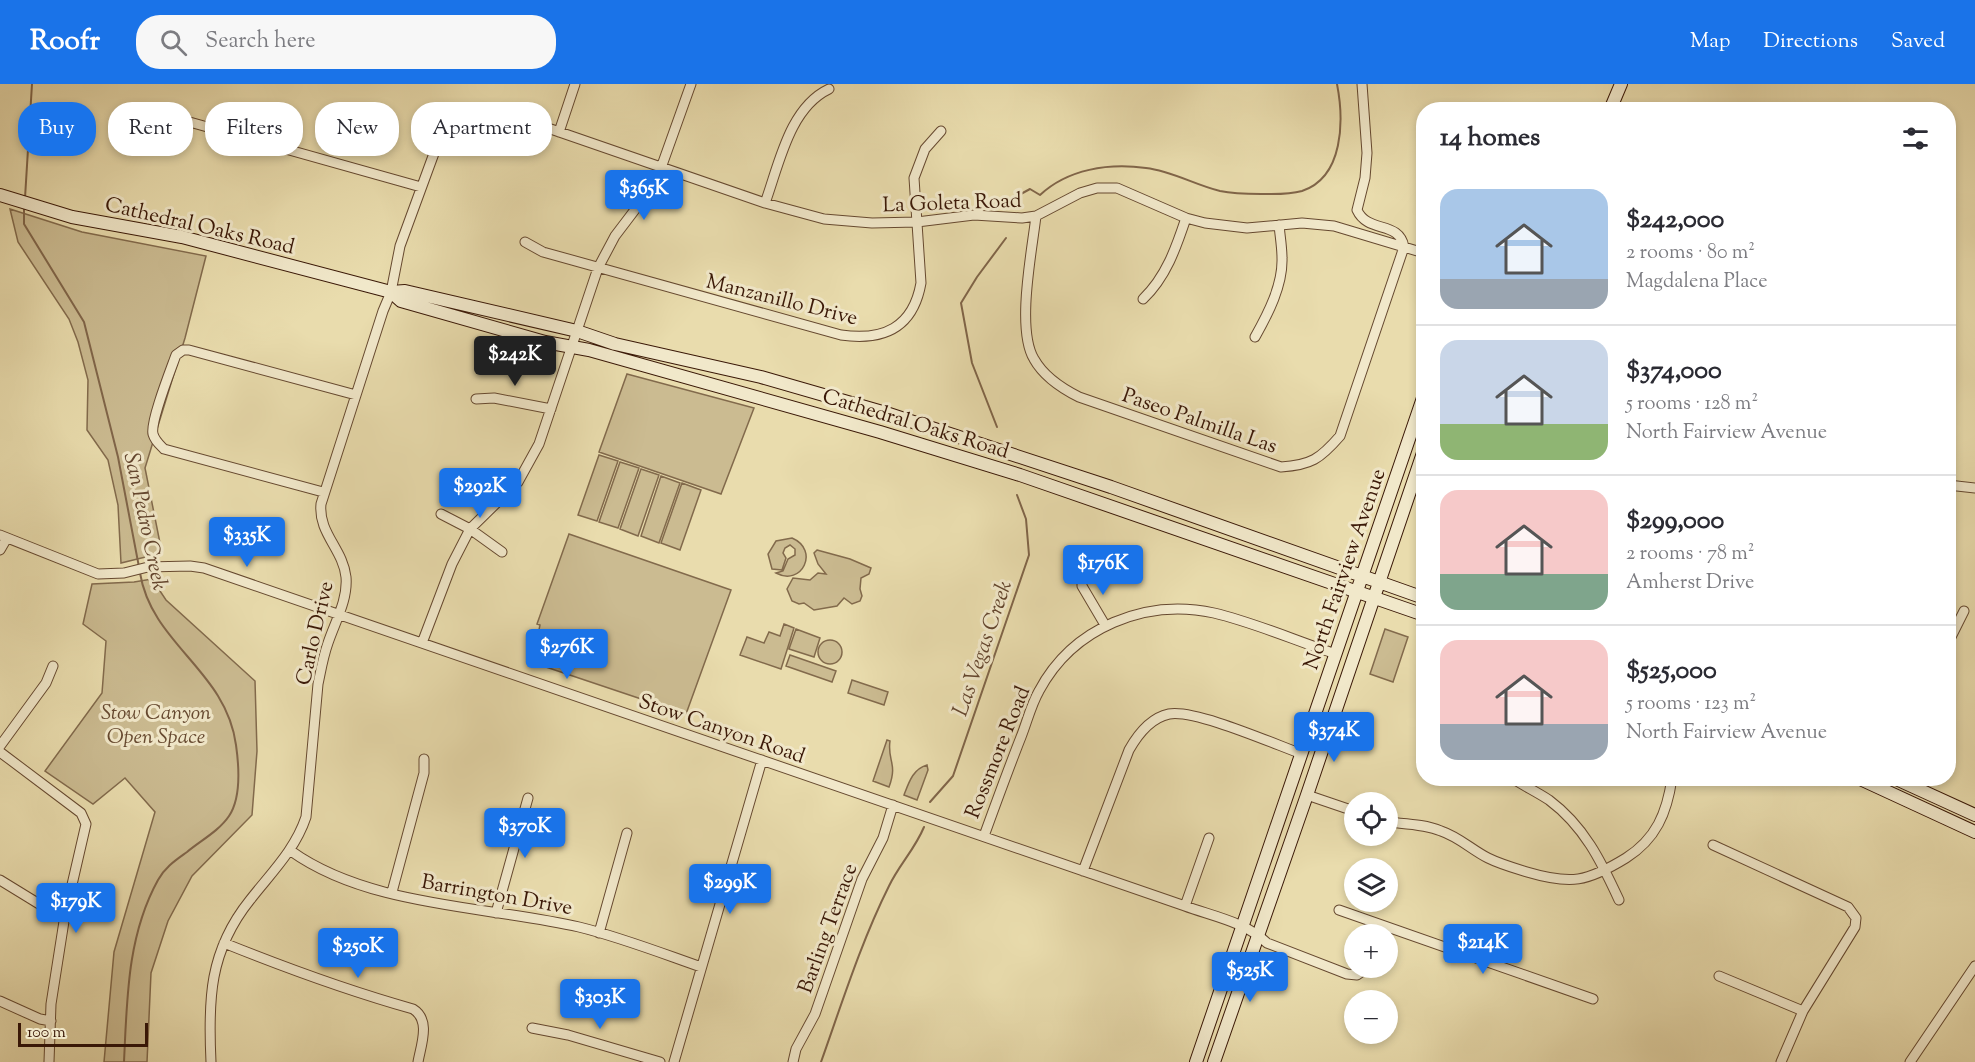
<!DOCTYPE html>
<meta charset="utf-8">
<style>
body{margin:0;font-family:"Sorts Mill Goudy",serif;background:#f7f7f7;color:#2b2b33;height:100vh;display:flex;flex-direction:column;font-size:22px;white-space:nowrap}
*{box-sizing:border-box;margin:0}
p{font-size:20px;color:#7c7c81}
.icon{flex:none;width:33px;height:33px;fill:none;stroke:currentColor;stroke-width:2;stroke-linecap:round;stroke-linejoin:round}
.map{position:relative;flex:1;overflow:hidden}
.panel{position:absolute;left:1416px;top:18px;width:540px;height:684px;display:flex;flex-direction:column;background:#fff;border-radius:24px;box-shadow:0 3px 9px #0003}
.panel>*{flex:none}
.top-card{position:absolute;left:18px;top:18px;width:570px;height:54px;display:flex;gap:12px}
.fabs{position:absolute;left:1344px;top:708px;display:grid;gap:12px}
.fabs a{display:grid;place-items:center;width:54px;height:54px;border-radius:50%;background:#fff;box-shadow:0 3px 9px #0003;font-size:30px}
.scale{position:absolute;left:18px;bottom:15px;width:130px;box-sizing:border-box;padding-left:6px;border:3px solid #3a1807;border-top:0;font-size:16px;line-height:21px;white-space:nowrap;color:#3a1807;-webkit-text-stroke:4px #f1e8ca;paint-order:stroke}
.price{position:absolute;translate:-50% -51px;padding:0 14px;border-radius:6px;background:#1a73e8;color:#fff;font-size:20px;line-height:39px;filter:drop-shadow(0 2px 3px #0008)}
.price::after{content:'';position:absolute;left:50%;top:36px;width:18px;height:14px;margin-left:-9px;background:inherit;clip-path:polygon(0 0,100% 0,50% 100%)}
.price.active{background:#222;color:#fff}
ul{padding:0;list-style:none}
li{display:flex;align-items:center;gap:18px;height:150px;padding:0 24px}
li+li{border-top:2px solid #e1e1e2}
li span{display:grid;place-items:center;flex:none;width:168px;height:120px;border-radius:18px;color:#555}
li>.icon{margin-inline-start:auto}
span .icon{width:72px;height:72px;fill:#fffc;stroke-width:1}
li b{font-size:26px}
h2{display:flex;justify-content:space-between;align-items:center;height:72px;padding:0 24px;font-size:26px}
.chip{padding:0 21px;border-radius:24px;background:#fff;box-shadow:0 3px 9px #0003;font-size:21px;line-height:54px}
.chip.active{background:#1a73e8;color:#fff}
header{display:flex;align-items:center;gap:36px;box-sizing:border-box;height:84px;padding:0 30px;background:#1a73e8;color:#fff}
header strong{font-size:28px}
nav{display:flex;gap:33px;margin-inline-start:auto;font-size:21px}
.search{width:420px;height:54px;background:#f7f7f7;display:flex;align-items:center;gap:15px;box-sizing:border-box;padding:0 21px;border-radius:24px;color:#7c7c81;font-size:22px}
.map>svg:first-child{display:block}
.green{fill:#cbbb91;stroke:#826a4c;stroke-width:1.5}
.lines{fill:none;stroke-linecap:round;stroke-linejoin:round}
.stream{stroke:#806549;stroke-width:2}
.street-casing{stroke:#664930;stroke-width:11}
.secondary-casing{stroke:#3a1807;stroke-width:14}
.street{stroke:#f1e8ca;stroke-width:9}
.secondary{stroke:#f1e8ca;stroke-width:12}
.labels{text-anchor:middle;stroke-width:6;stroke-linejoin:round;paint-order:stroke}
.street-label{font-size:21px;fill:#3a1807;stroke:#f1e8ca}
.park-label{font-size:21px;font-style:italic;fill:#664930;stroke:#f1e8ca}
.water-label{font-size:22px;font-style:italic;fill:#63452e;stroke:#f1e8ca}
</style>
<header>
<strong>Roofr</strong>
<div class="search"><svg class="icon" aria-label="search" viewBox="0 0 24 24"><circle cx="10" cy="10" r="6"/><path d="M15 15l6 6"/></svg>Search here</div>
<nav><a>Map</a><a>Directions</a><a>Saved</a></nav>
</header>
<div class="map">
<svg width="1975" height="978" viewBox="0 0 1975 978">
<rect width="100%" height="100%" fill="#e9dcad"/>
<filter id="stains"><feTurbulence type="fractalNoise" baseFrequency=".00333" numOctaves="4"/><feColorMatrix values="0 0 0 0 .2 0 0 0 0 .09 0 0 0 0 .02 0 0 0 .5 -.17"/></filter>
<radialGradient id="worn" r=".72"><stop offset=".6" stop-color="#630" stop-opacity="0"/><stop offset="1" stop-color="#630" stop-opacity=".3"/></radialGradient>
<path class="green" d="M10,125L82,148L206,172L185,254L145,384L162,469L121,479L118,421L108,376L87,346L88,296L78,258L69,235L18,158Z
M627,290L754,324L721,410L599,368Z
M599,371L618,377L597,437L578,431Z
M620,378L639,384L618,444L599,438Z
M641,385L659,391L638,452L620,445Z
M661,392L680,399L659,459L641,452Z
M682,399L701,406L680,466L661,459Z
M569,450L731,506L686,630L528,577L539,546L540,541L537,540Z
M792,454C820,466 802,503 776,489L783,487L788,475L795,471V465L790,461L785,464L783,469L786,474L782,486L772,485L768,470L776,457Z
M817,466L850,475L871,484L869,490L861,494L860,505L862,512L860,517L852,520L844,514L837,522L814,526L804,519L799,520L792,517L787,505L793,494L810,496L818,489L826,490L818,480L814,469Z
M152,495L166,516L255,597L257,667L252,731L192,792L168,837L151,889L147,978H104L114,868L155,728L125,694L93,720L45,687L102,609L106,557L83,540L92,500L134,498Z
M784,540L794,544L781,585L740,571L747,553L764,559L769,548L780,552Z
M796,545L820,554L814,573L789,565Z
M1385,545L1408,553L1393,598L1370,590Z
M818 568a12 12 0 1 1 24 0a12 12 0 1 1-24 0Z
M790,571L836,587L832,598L786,582Z
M852,596L888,608L884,621L848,609Z
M887,656L890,657C887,677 898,679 889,703L873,697Z
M927,681L928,686L917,716L904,711C909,698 913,685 927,681Z"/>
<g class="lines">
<path class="stream" d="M1019,111L1030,105L1040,111C1068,85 1108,79 1146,84C1172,87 1195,101 1220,107C1234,110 1247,110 1261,110C1275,110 1288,111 1302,107C1344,93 1344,36 1337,0
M25,114L32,0
M24,122V140L84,238L118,373L139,483
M997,343L972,279L961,219L977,193L1006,154
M930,718L953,692L1029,471L1026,435L1017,411
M124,978C127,916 127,852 158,796C165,783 176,776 187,768C200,757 219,747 229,732C241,714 239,682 236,661C226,586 152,561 140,489
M821,978C842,919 861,858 889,802C899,781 915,765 924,743"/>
<defs>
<path id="street" d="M516,33L765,119L824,135L872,139L917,138L974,131L1022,134L1036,132L1080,109L1097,104H1117L1186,134L1205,139L1247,144L1302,139L1334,142L1424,169
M186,37L421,103
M559,48L575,0
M765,119C779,81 789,24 829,5
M1036,132C1032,167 1016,245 1034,275C1044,293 1061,304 1079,313L1281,383C1311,381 1320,375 1340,352L1404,163C1399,136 1368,150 1357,126L1365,94L1367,69L1362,0
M525,158L543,168L841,251C883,257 913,244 921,199L914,94L925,65L941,47
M1143,215C1166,193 1176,164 1186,134
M1255,253C1268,230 1283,201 1282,174C1282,163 1280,152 1279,141
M476,315L494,314L551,325
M1948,401L1975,404
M323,408L164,365C159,360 155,357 153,350C150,338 171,285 176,271L183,266H189L356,311
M441,430L470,445L502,468
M0,451L98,490L124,489L148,483L190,482L204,484L1185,822C1212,832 1246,838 1267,859L1347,890L1357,891L1367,884
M0,466L7,454
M1082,487V502L1105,541
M422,559L452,480L470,445L518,398L539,360L598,184L615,152L656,98L691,0
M1948,559L1964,527
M0,662L46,599L53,582
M0,668L81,729L86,740L65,831L51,920L49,978
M1512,694C1524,702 1537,708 1549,716C1584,742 1601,777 1619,816
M1307,711L1354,727
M1388,738C1405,740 1424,740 1441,747C1459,753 1472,766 1488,774C1500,780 1514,784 1527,788C1571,801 1587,798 1626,774C1656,755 1667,729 1672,694
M984,752C996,719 1008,686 1021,653C1027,638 1031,621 1039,607C1073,543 1146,514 1214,529C1256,539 1296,557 1336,570
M1713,761L1848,823L1856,834L1855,843L1803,927L1781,978
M291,767C369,823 488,822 579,843C620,853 661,869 701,883
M1083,787L1129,666C1138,650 1150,634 1169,630C1195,625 1274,660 1302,670
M0,796L44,823L65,831
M392,808L424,689V675
M1185,822L1209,754
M1339,826L1593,915
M496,829L528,714
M599,849L627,749
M224,859C286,884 349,907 413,925C431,936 421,961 418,978
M1719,892L1803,927
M0,917L40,935L51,937
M532,944L568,951L660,978
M211,978C208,916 209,867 250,816C271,789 295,766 306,733L318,600C321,586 323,573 328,559C335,538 348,516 346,493C343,465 318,449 321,420L383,227L391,208L400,162L440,53
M674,978L762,676
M793,978L796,965L815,930L862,795L883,754L893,721
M1910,978L1975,882"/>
<path id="secondary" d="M1610,26L1621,0
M0,111L72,133L182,153L391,208L405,207L577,247L615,260L761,293L886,329L1111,403L1424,514
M391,208L401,217L545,258L589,266L880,348L1020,391L1424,531
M1858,694L1975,748
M1894,694L1975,731
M1196,978L1424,311
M1214,978L1307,711L1424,366"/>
</defs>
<use href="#street" class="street-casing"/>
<use href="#secondary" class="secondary-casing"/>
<use href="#street" class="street"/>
<use href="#secondary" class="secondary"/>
</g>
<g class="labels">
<g class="street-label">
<text transform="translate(952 118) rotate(-2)" y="7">La Goleta Road</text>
<text transform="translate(200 141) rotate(13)" y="7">Cathedral Oaks Road</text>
<text transform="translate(782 215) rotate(14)" y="7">Manzanillo Drive</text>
<text transform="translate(1200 336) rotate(19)" y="7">Paseo Palmilla Las</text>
<text transform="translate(916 339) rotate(17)" y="7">Cathedral Oaks Road</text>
<text transform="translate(1344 485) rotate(-71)" y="7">North Fairview Avenue</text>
<text transform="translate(314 549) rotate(-77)" y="7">Carlo Drive</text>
<text transform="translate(722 644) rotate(19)" y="7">Stow Canyon Road</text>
<text transform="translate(997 668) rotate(-68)" y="7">Rossmore Road</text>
<text transform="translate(497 810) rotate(10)" y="7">Barrington Drive</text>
<text transform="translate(827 844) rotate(-70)" y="7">Barling Terrace</text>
</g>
<g class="park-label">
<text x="156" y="635">Stow Canyon<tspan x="156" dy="24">Open Space</tspan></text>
</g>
<g class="water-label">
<text transform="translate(147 437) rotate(78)" y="8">San Pedro Creek</text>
<text transform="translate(981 564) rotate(-71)" y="8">Las Vegas Creek</text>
</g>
</g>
<rect width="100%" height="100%" filter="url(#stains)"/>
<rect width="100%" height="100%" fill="url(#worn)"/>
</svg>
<div class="fabs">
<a><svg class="icon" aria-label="locate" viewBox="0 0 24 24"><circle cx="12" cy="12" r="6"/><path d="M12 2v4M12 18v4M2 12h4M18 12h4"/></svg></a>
<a><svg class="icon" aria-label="layers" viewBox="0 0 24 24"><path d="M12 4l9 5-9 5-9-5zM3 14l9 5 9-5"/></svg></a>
<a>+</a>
<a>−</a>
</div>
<div class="scale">100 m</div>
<b class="price" style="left:644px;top:137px">$365K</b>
<b class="price active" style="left:515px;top:303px">$242K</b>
<b class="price" style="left:480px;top:435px">$292K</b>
<b class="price" style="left:247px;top:484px">$335K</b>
<b class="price" style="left:1103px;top:512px">$176K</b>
<b class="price" style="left:567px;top:596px">$276K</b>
<b class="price" style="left:1334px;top:679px">$374K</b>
<b class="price" style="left:525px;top:775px">$370K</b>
<b class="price" style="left:730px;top:831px">$299K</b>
<b class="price" style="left:76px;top:850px">$179K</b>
<b class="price" style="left:1483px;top:891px">$214K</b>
<b class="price" style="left:358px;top:895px">$250K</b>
<b class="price" style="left:1250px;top:919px">$525K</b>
<b class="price" style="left:600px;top:946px">$303K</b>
<div class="top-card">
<a class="chip active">Buy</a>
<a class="chip">Rent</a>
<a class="chip">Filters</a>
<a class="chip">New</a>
<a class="chip">Apartment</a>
</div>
<section class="panel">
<h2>14 homes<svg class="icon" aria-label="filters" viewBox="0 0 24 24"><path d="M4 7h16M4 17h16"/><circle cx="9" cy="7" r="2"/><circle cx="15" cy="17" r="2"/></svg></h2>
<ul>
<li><span style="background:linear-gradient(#a9c7e8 75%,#9aa5b1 0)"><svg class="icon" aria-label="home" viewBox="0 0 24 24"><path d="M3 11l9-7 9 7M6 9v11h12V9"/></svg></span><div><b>$242,000</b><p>2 rooms · 80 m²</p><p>Magdalena Place</p></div></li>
<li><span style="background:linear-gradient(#c9d6e8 70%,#8fb573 0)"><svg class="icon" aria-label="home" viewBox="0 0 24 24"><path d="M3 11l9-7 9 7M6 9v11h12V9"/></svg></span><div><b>$374,000</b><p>5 rooms · 128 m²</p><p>North Fairview Avenue</p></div></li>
<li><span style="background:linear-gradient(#f6c9c9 70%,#7fa58c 0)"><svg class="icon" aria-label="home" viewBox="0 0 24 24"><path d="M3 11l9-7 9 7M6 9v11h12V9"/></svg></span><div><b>$299,000</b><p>2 rooms · 78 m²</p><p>Amherst Drive</p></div></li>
<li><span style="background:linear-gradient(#f6c9c9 70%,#9aa5b1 0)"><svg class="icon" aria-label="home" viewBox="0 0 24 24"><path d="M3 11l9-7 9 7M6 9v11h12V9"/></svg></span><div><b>$525,000</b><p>5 rooms · 123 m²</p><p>North Fairview Avenue</p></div></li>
</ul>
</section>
</div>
